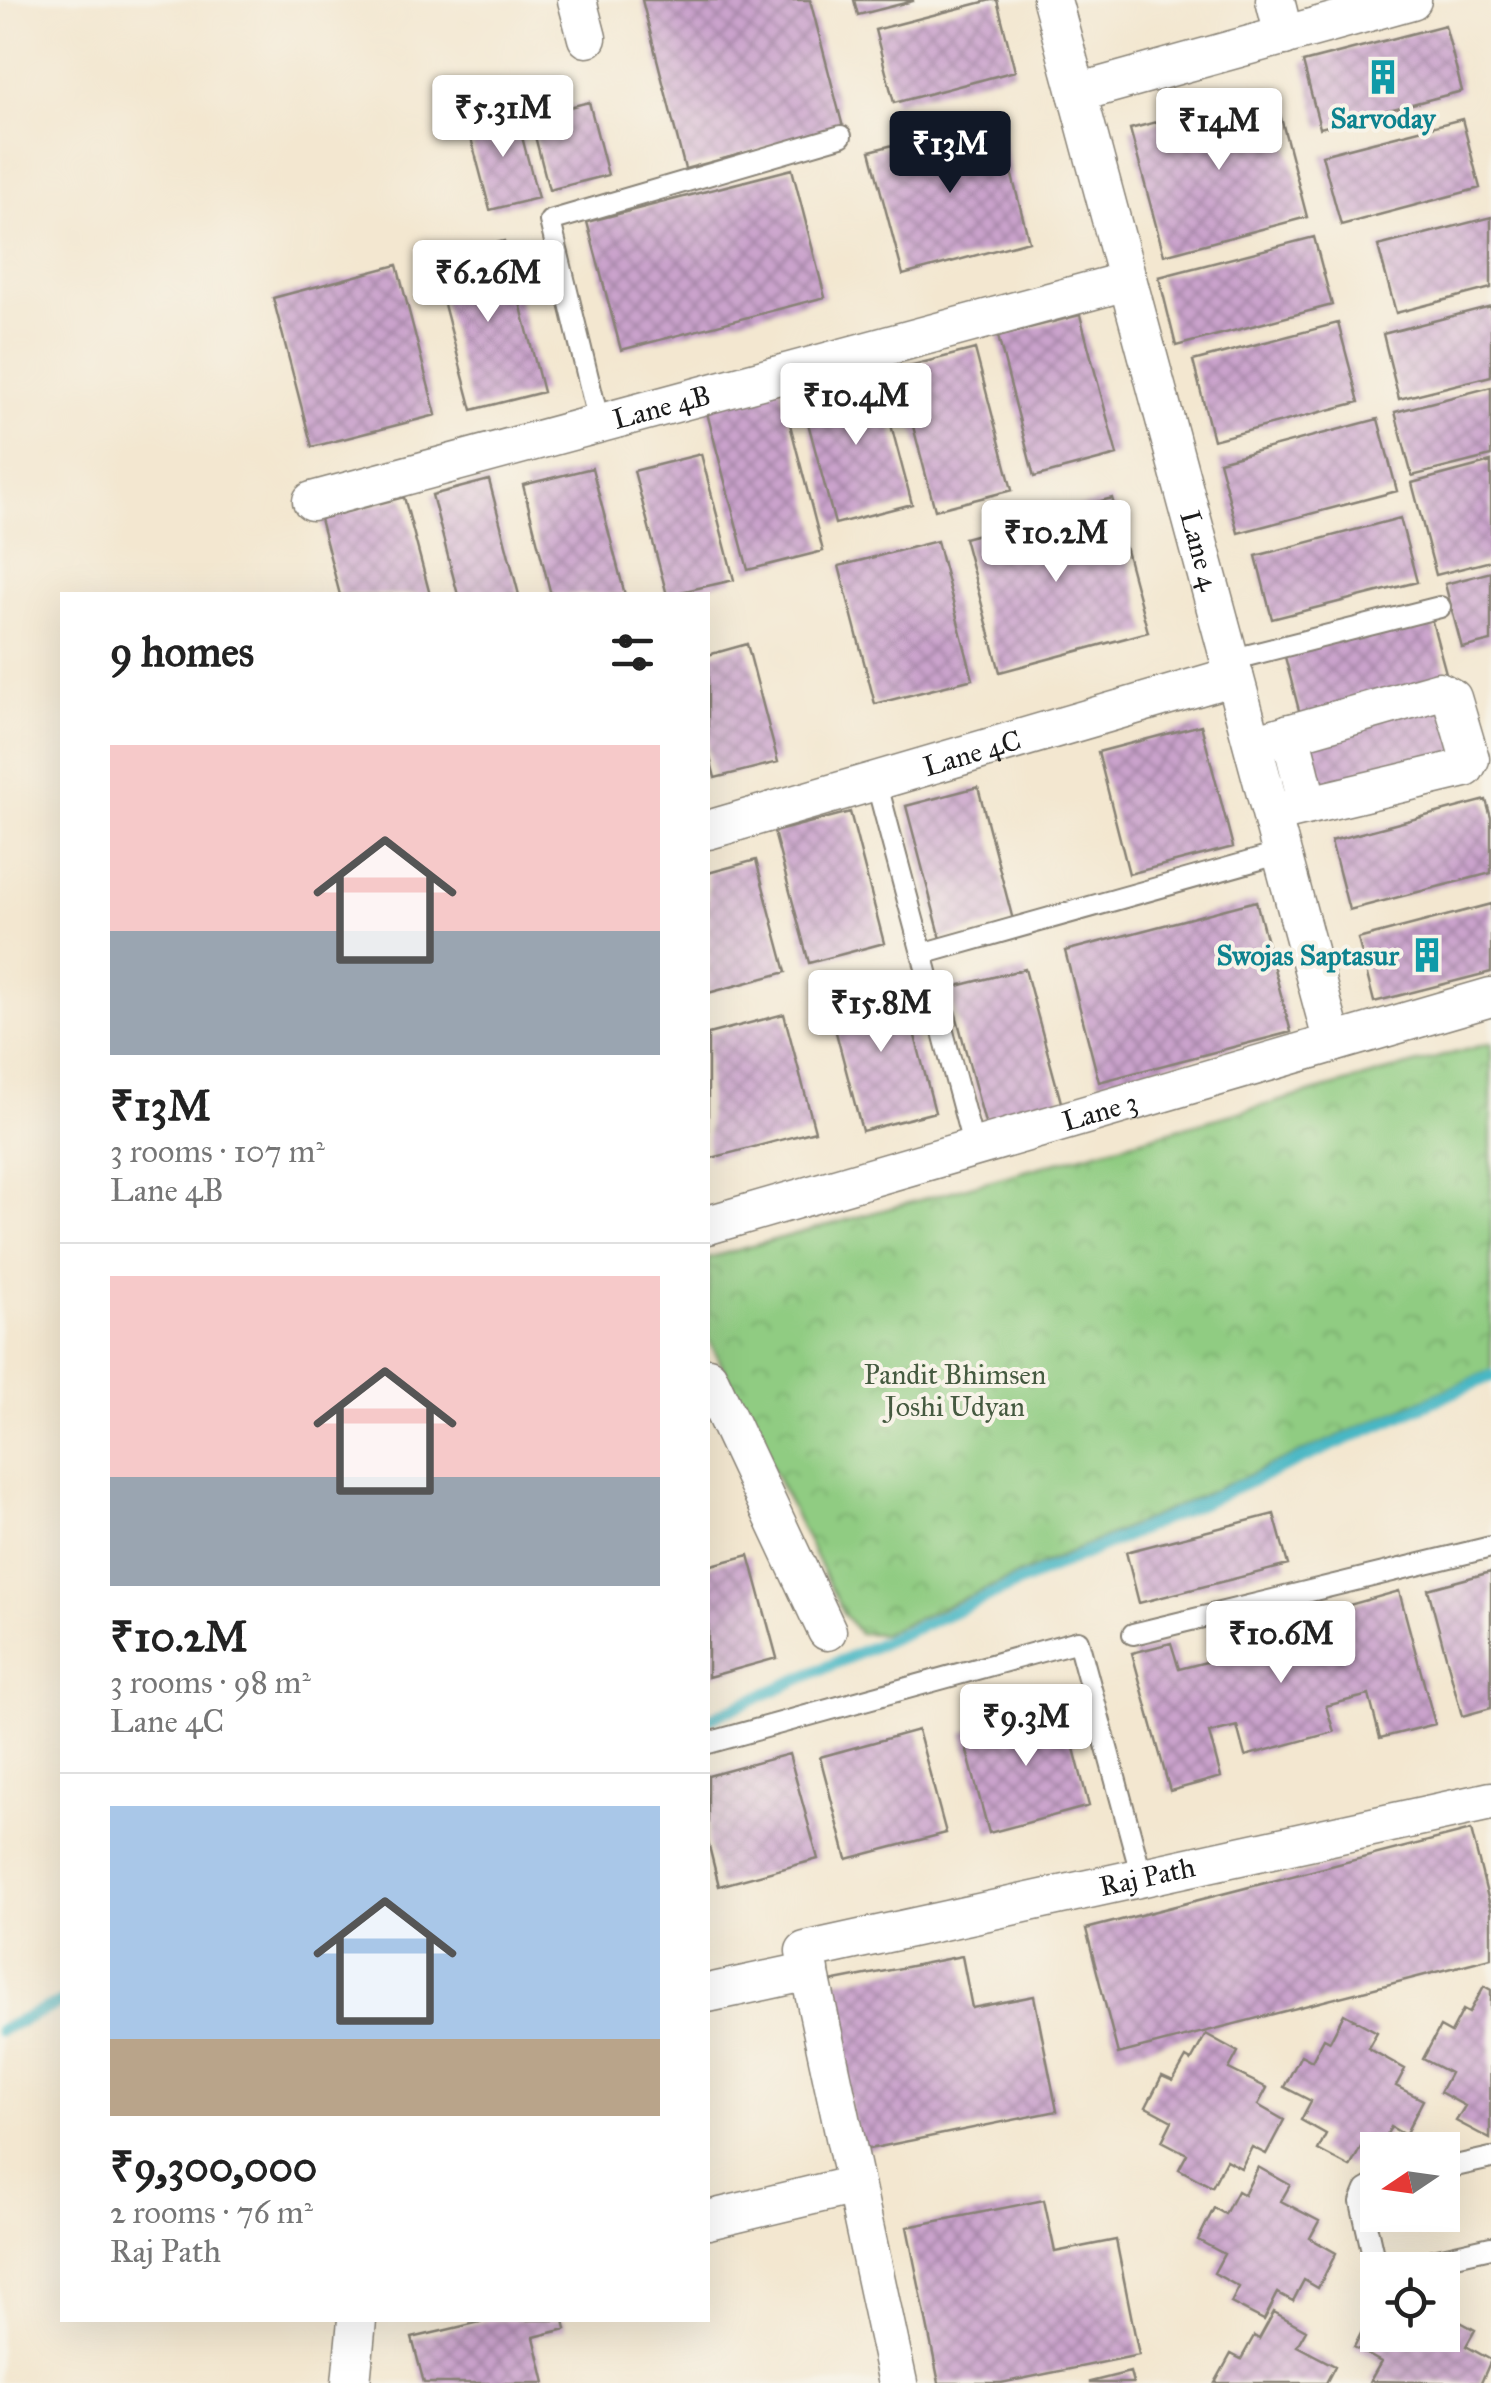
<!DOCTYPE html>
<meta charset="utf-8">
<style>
body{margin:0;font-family:"IM FELL Great Primer",serif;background:#f2f2f2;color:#222;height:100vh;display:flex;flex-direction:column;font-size:38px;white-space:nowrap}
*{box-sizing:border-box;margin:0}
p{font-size:32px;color:#767676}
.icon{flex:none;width:55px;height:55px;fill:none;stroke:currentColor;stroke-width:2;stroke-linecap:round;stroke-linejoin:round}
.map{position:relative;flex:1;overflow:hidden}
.drawer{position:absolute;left:60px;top:592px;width:650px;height:1730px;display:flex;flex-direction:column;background:#fff;border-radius:0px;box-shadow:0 10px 40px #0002}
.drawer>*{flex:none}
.needle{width:65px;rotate:257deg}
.tools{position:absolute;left:1360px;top:2132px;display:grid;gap:20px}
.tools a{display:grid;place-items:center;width:100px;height:100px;border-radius:0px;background:#fff;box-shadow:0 10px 40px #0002;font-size:50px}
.price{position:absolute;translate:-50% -85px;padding:0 22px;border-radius:10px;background:#fff;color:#222;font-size:32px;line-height:65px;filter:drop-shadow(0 2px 5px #0008)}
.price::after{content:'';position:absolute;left:50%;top:60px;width:30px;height:22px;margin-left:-15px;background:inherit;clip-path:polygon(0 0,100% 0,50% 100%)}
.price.current{background:#111827;color:#fff}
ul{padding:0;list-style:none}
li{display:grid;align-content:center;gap:20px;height:530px;padding:0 50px}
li+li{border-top:2px solid #e0e0e0}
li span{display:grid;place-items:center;height:310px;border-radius:0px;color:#555}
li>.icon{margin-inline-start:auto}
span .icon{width:180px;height:180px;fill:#fffc;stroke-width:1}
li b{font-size:42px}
h2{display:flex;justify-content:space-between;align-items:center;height:120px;padding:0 50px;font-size:42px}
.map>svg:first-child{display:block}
.park{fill:url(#park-crowns);stroke:#56744f;stroke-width:2.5}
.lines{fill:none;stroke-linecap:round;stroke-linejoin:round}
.stream{stroke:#4ab7c4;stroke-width:12}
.building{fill:url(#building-cross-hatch)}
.service-casing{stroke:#888276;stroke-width:24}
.minor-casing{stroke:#888276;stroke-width:41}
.service{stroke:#fff;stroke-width:20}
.minor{stroke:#fff;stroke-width:38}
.labels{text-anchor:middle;stroke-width:8;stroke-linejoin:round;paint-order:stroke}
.culture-label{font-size:28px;font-weight:bold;fill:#0d838f;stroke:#f7f3e8}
.street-label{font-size:28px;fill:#1c1c1c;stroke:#f7f3e8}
.park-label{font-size:28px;fill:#455a40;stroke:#f7f3e8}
</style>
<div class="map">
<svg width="1491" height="2383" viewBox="0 0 1491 2383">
<defs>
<pattern id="park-crowns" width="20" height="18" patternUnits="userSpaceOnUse" patternTransform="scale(2.5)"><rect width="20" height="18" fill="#90cc82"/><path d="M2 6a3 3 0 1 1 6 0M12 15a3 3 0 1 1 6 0" fill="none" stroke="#7caf70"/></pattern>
<pattern id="building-cross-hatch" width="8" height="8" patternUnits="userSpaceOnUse" patternTransform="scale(2.5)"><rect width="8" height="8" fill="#caa3cc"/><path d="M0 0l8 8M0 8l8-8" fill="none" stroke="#a384a5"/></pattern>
</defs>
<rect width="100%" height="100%" fill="#f7f3e8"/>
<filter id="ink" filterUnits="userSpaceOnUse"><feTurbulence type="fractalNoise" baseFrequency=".01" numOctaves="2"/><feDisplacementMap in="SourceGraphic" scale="20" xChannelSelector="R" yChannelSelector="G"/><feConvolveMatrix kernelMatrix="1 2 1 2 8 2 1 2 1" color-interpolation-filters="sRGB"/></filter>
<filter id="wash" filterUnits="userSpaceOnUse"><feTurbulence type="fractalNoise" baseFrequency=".0048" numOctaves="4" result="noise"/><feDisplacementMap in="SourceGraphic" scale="40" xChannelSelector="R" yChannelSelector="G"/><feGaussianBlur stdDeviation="2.25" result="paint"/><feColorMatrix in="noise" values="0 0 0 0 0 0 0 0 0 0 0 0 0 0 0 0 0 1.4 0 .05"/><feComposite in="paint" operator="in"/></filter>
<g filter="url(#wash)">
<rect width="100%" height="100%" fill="#f3e7d0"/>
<path class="park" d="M1491,1043V1370L882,1634L859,1633L843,1613L708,1337V1258Z"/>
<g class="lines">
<path class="stream" d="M708,1719L1491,1376
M0,2030L62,2002"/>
</g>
<g id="blocks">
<path class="building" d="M642,0H810L843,127L685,169Z
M854,0H913V1L858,15Z
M991,0H997L1015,71L894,103L875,30Z
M1445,25L1462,91L1320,128L1303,62Z
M1274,91L1307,217L1164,255L1130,129Z
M589,102L608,175L549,190L530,117Z
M515,110L538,198L490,210L467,123Z
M997,118L1029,241L903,275L870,151Z
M1462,119L1480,188L1341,225L1322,155Z
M792,169L825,297L621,350L587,222Z
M1491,217V288L1396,313L1378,246Z
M1314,237L1332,305L1176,346L1159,277Z
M504,241L543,392L472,410L432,259Z
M397,265L436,415L312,447L273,298Z
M1491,306V376L1399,399L1383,334Z
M1080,315L1117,455L1034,477L998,336Z
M1338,323L1359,402L1213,440L1193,361Z
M975,349L1012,490L935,510L898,369Z
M877,372L912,504L835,524L800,393Z
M780,386L823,551L748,570L705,405Z
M1491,387V456L1412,476L1395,412Z
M1378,419L1397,491L1238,533L1219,461Z
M701,454L734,580L667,595L634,471Z
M1491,462V561L1436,575L1412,483Z
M592,468L625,595H551L523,485Z
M489,480L519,595H458L432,495Z
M404,497L430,595H340L320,519Z
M1112,498L1148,632L1000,672L964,538Z
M1400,518L1417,582L1272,619L1256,556Z
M937,541L973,679L875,704L839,566Z
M1491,572V641L1462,648L1445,584Z
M1430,614L1449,684L1302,722L1284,653Z
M747,644L778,762L715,778L708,749V655Z
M1447,700L1465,766L1319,798L1303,734Z
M1201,725L1233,847L1129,874L1098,752Z
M978,787L1013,920L941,939L906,806Z
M1486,800L1491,818V873L1349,910L1331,841Z
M850,812L884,943L809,963L774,832Z
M756,860L786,972L708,993V873Z
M1256,901L1291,1032L1099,1082L1065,951Z
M1491,904V972L1374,1002L1358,939Z
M1025,969L1062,1106L986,1127L949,988Z
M900,979L935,1112L862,1131L827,998Z
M784,1014L815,1131L708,1159V1034Z
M1274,1514L1288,1565L1139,1603L1126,1552Z
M749,1555L777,1658L708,1677V1566Z
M1491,1572V1708L1462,1716L1428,1589Z
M1399,1591L1435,1724L1380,1738L1369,1695L1326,1706L1334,1732L1245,1756L1237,1726L1209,1733L1221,1777L1170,1791L1132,1653L1171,1643L1179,1669L1214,1660L1208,1637L1300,1612L1310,1646L1350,1635L1342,1607Z
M1063,1706L1089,1806L989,1833L962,1733Z
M918,1730L946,1833L847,1859L820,1757Z
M789,1754L818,1859L719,1886L708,1842V1776Z
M1471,1830L1491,1910V1958L1118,2054L1086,1929Z
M962,1956L972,2008L1034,1996L1057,2111L859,2151L825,1983Z
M1484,1986L1491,1990L1490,2139L1456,2121L1465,2106L1440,2092L1450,2073L1423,2059L1440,2027L1451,2033L1463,2010L1469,2013Z
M1344,2014L1377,2032L1368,2048L1405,2069L1396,2086L1423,2100L1405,2135L1391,2127L1379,2148L1365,2140L1350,2167L1318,2150L1326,2134L1301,2120L1311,2101L1284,2087L1301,2055L1312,2061L1324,2038L1330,2041Z
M1206,2034L1238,2052L1229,2069L1267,2088L1258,2105L1284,2120L1266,2154L1252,2147L1241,2168L1226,2160L1212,2187L1179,2169L1187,2154L1162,2141L1172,2121L1146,2107L1162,2076L1173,2081L1186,2058L1191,2061Z
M1258,2167L1290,2185L1281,2201L1319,2221L1310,2238L1336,2253L1318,2288L1304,2280L1293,2301L1278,2293L1264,2320L1231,2303L1239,2287L1214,2273L1224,2254L1198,2240L1214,2208L1225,2214L1237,2191L1244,2195Z
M1044,2200L1055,2252L1116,2240L1139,2355L1001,2383H939L907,2227Z
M1274,2312L1306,2330L1297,2346L1335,2366L1326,2383H1215L1231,2354L1241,2359L1254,2336L1259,2339Z
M1442,2312L1475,2330L1466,2346L1491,2360L1481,2383L1370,2381L1381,2362L1354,2347L1370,2316L1378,2320V2335H1442Z
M489,2320H564L566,2329L534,2337L545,2383H424L412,2338Z
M1130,2372L1133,2383H1090V2382Z"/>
</g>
</g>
<g filter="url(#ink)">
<use href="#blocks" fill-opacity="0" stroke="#888276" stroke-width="2.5"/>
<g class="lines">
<defs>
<path id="service" d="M599,423L550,221L841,136
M1230,660L1440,607
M876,781L974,1148
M922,954L1282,853
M1133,1634L1491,1547
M708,1743L1078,1641L1142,1877
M1442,2169L1491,2158
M1378,2183L1366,2190L1361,2202L1375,2264L1386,2270
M1389,2270L1491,2247"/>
<g id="minor">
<path d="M577,0L587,38"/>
<path id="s1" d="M1052,0L1333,1043"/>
<path d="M1275,0L1284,36"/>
<path d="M1077,93L1412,0"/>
<path id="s2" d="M312,501L1127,281"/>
<path d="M1290,733L1308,805"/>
<path d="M1253,744L1439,691L1452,698L1470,759L1465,768L1272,814"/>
<path id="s3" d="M708,830L1234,676"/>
<path id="s4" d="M708,1225L1491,997"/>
<path d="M708,1377L827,1631"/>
<path d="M708,1993L810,1971"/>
<path d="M708,2220L855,2185"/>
<path d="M351,2383L357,2320"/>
<path id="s5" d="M898,2383L805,1951L1491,1801"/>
</g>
</defs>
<use href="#service" class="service-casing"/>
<use href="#minor" class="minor-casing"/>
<use href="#service" class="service"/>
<use href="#minor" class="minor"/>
</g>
</g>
<defs>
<symbol id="building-bare" viewBox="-9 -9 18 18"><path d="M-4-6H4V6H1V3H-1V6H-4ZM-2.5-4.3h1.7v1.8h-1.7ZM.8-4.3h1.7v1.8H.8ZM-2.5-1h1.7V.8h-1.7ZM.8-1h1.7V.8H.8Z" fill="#0f9aa8" stroke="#f7f3e8" stroke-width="2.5" paint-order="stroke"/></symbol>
</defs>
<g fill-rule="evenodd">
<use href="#building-bare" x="1358" y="52" width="50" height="50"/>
<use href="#building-bare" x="1402" y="930" width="50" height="50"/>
</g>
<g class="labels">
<g class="culture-label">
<text x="1383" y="128">Sarvoday</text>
<text x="1399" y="965" text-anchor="end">Swojas Saptasur</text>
</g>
<g class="street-label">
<text dy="10" stroke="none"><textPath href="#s2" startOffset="362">Lane 4B</textPath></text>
<text dy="10" stroke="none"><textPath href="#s1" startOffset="570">Lane 4</textPath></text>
<text dy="10" stroke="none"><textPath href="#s3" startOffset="275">Lane 4C</textPath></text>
<text dy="10" stroke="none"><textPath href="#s4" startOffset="408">Lane 3</textPath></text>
<text dy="10" stroke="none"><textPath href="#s5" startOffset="792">Raj Path</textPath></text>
</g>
<g class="park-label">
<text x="955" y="1384">Pandit Bhimsen<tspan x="955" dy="32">Joshi Udyan</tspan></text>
</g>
</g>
</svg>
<div class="tools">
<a><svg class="needle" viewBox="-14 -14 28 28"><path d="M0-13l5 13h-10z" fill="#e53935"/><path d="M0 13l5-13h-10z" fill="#767676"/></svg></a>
<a><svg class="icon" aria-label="locate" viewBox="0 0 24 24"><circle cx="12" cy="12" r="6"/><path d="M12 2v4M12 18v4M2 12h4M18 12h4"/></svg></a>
</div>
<b class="price" style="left:503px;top:160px">₹5.31M</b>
<b class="price" style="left:1219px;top:173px">₹14M</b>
<b class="price current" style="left:950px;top:196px">₹13M</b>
<b class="price" style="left:488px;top:325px">₹6.26M</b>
<b class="price" style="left:856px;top:448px">₹10.4M</b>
<b class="price" style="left:1056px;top:585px">₹10.2M</b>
<b class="price" style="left:881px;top:1055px">₹15.8M</b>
<b class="price" style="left:1281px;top:1686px">₹10.6M</b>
<b class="price" style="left:1026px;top:1769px">₹9.3M</b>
<section class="drawer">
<h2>9 homes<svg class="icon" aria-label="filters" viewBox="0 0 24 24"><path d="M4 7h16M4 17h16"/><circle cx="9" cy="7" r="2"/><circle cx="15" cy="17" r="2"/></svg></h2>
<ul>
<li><span style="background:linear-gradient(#f6c9c9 60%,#9aa5b1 0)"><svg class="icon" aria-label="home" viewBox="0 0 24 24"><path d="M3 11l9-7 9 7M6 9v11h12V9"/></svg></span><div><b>₹13M</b><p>3 rooms · 107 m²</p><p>Lane 4B</p></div></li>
<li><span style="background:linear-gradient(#f6c9c9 65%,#9aa5b1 0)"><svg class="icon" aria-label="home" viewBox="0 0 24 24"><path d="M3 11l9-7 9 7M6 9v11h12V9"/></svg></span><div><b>₹10.2M</b><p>3 rooms · 98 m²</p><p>Lane 4C</p></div></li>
<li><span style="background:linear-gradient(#a9c7e8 75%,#b9a48a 0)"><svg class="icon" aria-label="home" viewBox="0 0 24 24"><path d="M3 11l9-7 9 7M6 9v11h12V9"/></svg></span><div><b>₹9,300,000</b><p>2 rooms · 76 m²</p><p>Raj Path</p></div></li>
</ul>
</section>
</div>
